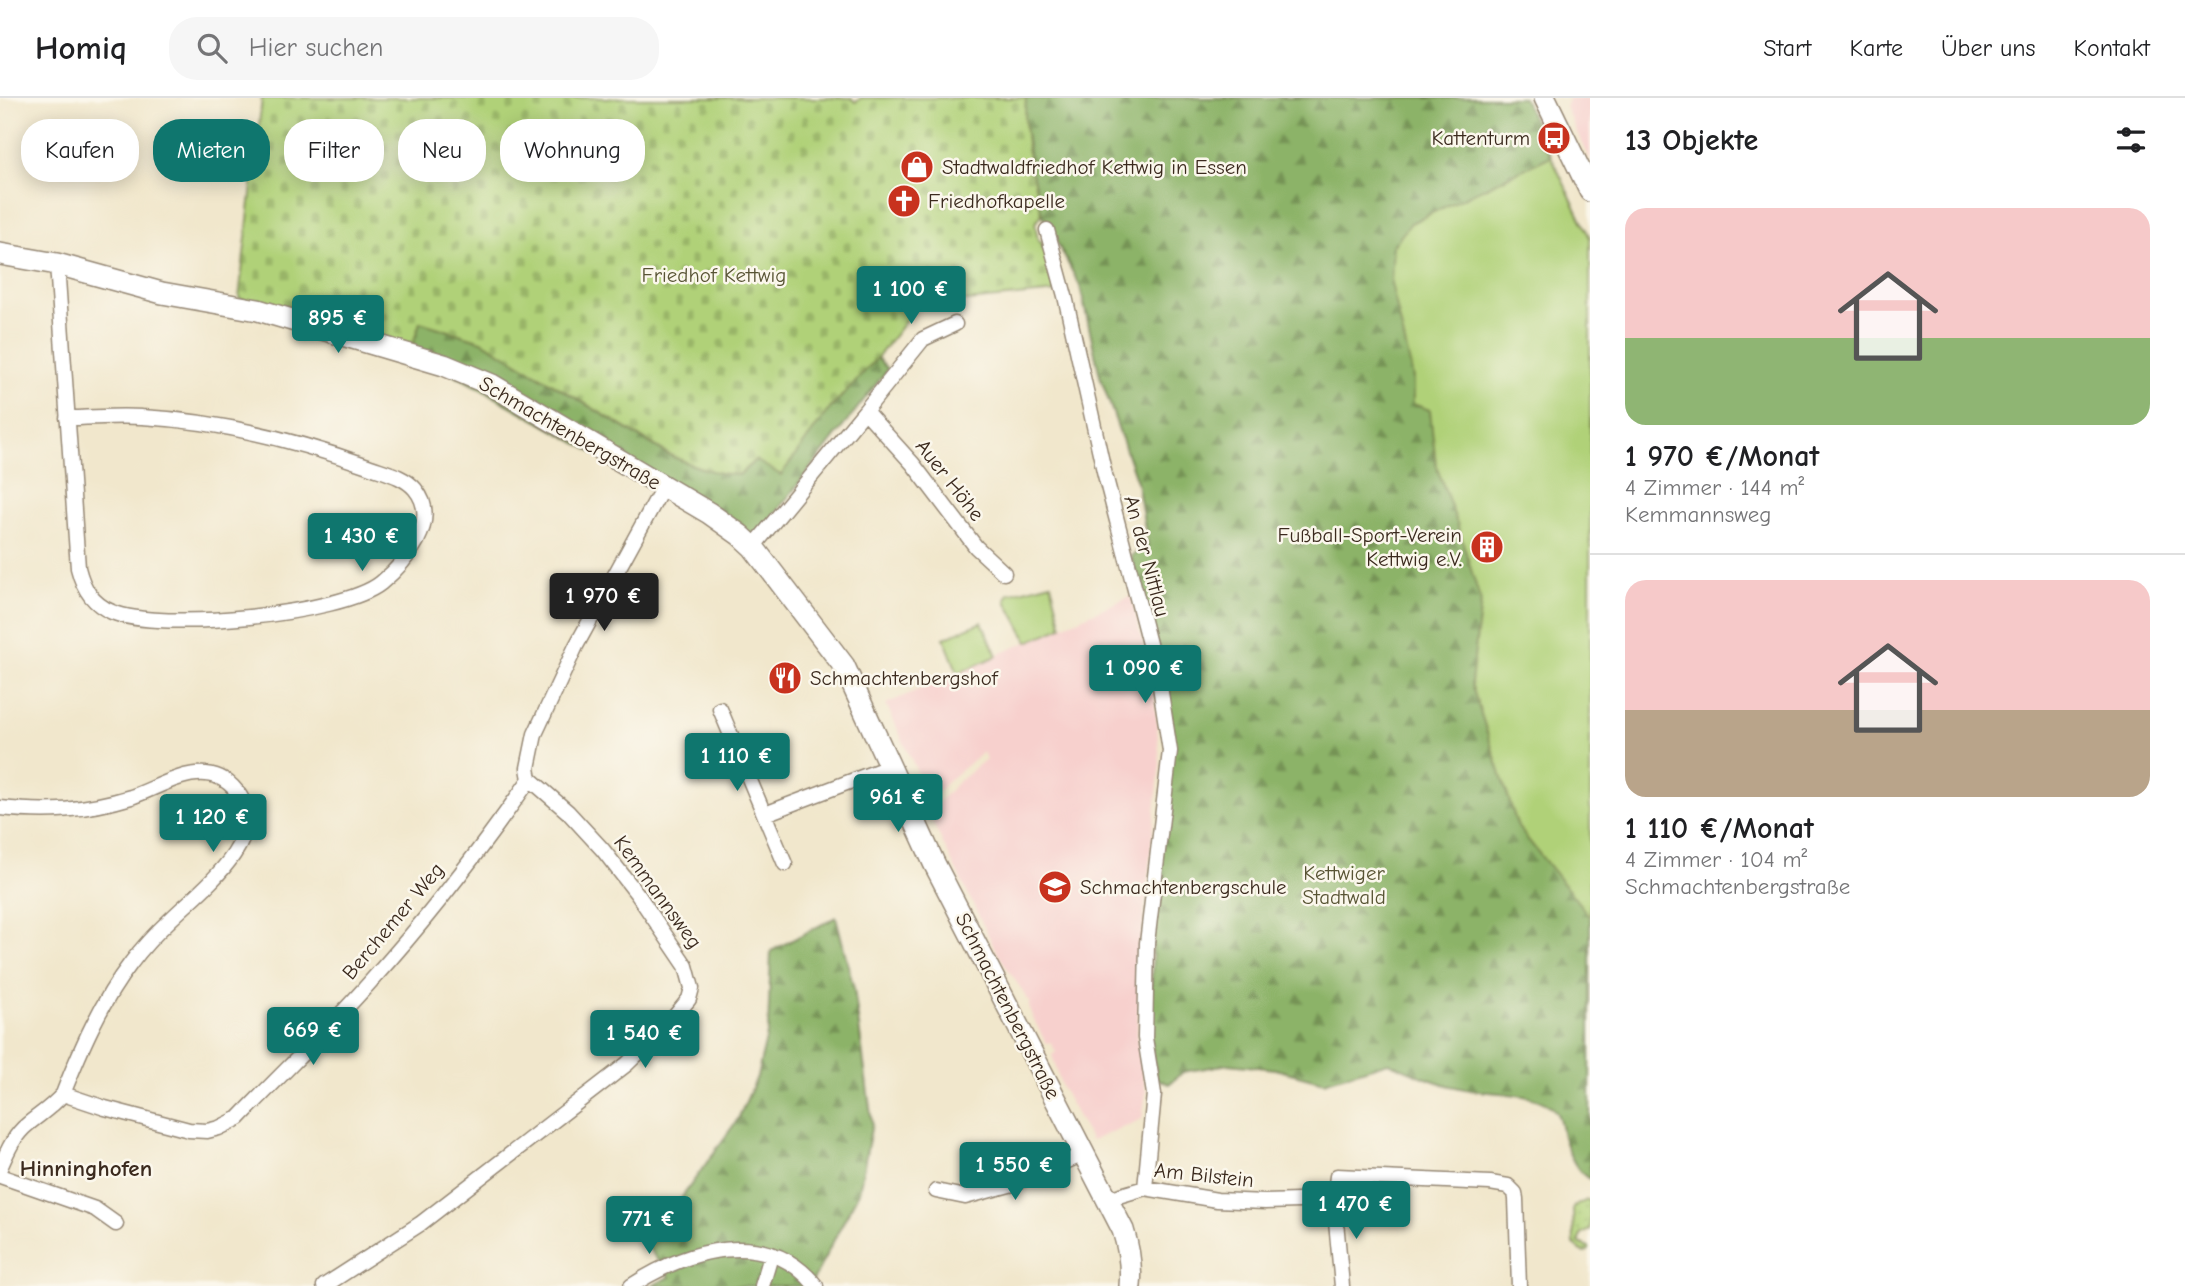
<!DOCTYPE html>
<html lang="de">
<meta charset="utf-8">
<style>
body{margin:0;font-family:"Comic Neue",sans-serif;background:#f6f6f6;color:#202124;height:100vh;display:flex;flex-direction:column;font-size:26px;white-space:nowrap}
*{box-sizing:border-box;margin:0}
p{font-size:23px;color:#757577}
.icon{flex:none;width:38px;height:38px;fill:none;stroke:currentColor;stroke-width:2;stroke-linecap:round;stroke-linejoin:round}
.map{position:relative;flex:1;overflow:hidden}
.side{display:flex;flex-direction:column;background:#fff;width:595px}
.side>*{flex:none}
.hud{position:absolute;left:21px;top:21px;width:665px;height:63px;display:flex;gap:14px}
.price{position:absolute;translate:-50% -60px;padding:0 16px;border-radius:7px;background:#0f766e;color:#fff;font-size:23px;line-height:46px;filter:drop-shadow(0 2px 4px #0008)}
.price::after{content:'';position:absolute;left:50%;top:42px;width:21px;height:16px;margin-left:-10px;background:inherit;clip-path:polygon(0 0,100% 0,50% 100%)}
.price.selected{background:#222;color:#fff}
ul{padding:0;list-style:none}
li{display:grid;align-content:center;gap:14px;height:371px;padding:0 35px}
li+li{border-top:2px solid #e0e0e0}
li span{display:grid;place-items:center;height:217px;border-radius:21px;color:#555}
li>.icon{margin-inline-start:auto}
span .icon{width:126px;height:126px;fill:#fffc;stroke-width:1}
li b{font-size:30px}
h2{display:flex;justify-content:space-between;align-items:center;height:84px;padding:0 35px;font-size:30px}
.chip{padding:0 24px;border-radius:28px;background:#fff;box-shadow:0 4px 18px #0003;font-size:24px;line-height:63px}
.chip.selected{background:#0f766e;color:#fff}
header{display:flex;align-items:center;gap:42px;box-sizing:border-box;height:98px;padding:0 35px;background:#fff;border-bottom:2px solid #e0e0e0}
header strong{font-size:33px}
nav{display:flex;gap:38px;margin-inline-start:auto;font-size:24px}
.search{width:490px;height:63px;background:#f6f6f6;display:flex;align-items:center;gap:18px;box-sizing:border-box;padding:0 24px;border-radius:28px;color:#757577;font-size:26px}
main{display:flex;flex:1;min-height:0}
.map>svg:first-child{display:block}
.built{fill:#f7d0cd}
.grass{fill:url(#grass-dots);stroke:#767e4b;stroke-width:2}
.forest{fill:url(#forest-firs);stroke:#646e43;stroke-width:2}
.cemetery{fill:url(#cemetery-stones);stroke:#767e4b;stroke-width:2}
.park{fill:#b0d178;stroke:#767e4b;stroke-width:2}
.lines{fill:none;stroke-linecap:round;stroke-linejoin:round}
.street-casing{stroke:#968875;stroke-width:17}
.secondary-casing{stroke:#968875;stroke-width:24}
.street{stroke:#fff;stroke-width:14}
.secondary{stroke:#fff;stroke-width:21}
.labels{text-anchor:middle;stroke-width:5;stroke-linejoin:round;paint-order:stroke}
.poi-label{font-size:21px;fill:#3b2a1e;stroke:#fbf7ec;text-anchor:start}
.park-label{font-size:21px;fill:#585434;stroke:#fbf7ec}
.street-label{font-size:21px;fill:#3b2a1e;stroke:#fbf7ec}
.neighbourhood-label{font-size:23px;font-weight:bold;fill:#3b2a1e;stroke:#fbf7ec}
</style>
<header>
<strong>Homiq</strong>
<div class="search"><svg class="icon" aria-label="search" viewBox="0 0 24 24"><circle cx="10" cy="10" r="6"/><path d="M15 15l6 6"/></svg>Hier suchen</div>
<nav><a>Start</a><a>Karte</a><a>Über uns</a><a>Kontakt</a></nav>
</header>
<main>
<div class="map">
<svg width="1590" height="1188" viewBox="0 0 1590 1188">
<defs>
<pattern id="grass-dots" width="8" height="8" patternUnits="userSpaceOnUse" patternTransform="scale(1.75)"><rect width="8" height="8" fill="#b0d178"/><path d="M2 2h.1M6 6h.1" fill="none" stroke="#98b467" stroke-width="1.8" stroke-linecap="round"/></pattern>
<pattern id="forest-firs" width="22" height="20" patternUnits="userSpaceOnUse" patternTransform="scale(1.75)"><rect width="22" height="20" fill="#8cb368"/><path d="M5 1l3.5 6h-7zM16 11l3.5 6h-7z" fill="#749255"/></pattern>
<pattern id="cemetery-stones" width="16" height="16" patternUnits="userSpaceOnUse" patternTransform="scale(1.75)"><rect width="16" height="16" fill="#b0d178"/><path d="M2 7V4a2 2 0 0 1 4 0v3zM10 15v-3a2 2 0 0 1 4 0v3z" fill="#98b467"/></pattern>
</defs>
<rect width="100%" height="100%" fill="#fbf7ec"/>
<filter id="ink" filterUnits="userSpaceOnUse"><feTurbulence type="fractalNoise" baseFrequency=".0143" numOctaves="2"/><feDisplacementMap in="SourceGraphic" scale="14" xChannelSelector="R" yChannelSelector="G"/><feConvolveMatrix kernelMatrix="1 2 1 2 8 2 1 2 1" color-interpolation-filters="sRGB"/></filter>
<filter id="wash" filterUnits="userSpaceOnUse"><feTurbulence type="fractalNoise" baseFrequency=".00686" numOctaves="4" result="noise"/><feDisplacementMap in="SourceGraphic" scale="28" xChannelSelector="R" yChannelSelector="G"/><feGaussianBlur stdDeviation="1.57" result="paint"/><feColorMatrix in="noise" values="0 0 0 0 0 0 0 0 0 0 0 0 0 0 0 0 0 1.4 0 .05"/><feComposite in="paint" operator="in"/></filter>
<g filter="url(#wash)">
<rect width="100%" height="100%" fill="#f1e7cc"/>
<path class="built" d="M1569,0H1590V62L1565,9Z
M1131,498L1154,592L1160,666L1140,856L1137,941L1146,994L1142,1021L1091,1043L1062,990L1052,957L1056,954L1050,944L1046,945L1029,912V903L996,853L928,715L960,682L986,661L983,654L950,681L930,702L886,606Z"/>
<path class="grass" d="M1587,1102L1590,1103V1132L1581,1136L1579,1143L1581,1146L1589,1149V1152L1584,1155L1574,1146L1573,1109Z"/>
<path class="forest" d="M1026,0H1523L1551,58L1411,125L1413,306L1430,312L1436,367L1457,425L1481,504L1471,585L1518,729L1590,819V1081C1578,1076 1568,1055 1564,1042C1560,1029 1562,1017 1550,1008C1529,993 1485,996 1460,990C1434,985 1412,974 1388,964L1324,984L1275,971L1229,966L1183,974L1169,986L1157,981L1150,936L1153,840L1171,621L1160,557L1131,458L1148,447L1137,384L1100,278L1080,188L1042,116L1032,75L1024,22Z
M420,224L482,243L671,358C694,368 714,376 739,377L755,362L827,314L877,260L888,271L753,444L411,252Z
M836,819L854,891L872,1025L859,1094L810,1188H651L670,1179L647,1148L738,1021L757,979L768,932L771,853Z"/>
<path class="cemetery" d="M262,0H851L856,4L861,0H1026C1022,39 1032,78 1042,116L1035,125L1038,143L1043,145L1056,194L917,208L877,260L827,314L781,377L755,362L739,377C714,376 694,368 672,358L482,243L420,224L411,252L239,200Z"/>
<path class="park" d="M1551,58L1590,140V819L1518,729L1471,585L1481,504L1457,425L1436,367L1430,312L1413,306V279L1391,185L1393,148L1411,125Z
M1051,485L1062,529L1028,544L1006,503L1008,496Z
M982,524L997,558L958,575L944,540Z"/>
</g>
<g filter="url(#ink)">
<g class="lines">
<defs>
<path id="street" d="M1047,132L1065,198L1104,373L1160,588L1170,653L1147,845L1145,940L1154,996L1145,1090
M57,166L78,470C83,490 92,506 112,514C159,534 341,517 381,485C405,465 442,423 415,391C404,378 384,374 368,368C295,342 219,323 142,319C117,317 92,320 67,320
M865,313L923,241L955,226
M753,449L865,313L913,366L976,449L1004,475
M720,611L785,766
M0,710C47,715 85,713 131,699C155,691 180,674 206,676C221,677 232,686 240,698C269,743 197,795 170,822C156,835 142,850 131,865C101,904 81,950 63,996
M765,716L891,668
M0,1070C7,1054 14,1037 28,1026C40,1016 52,1009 63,996L105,1010L189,1032L207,1033L219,1030L239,1020C283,974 330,930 372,882C429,819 481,751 530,681
M0,1078L95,1111L116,1126
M936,1093L965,1099L1013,1086L1084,1056
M1108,1101L1145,1090L1217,1102L1265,1104L1334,1102L1337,1078L1490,1085L1508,1088L1515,1095L1516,1101L1519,1188
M1334,1102L1342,1188
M324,1188L420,1126L627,966L671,923L689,901L692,890L686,868L638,797L603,752L568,714L530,681L528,670L535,636L576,548L663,389
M631,1188C686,1152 767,1127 816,1188
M762,1188L771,1158"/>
<path id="secondary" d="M1545,0L1590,93
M0,156L57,166L162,195L258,212L444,267L492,287L709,415L740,437L753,449L844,568L934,765L1123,1132C1129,1151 1132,1168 1130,1188"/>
</defs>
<use href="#street" class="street-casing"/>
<use href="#secondary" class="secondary-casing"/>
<use href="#street" class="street"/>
<use href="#secondary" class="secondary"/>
</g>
</g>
<defs>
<symbol id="bus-disc" viewBox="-11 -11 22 22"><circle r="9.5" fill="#c8321e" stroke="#fbf7ec"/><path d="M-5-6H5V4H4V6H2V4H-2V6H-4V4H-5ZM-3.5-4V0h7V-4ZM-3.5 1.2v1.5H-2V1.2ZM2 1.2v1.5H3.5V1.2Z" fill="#fff"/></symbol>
<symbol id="shop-disc" viewBox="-11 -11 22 22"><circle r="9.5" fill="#c8321e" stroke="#fbf7ec"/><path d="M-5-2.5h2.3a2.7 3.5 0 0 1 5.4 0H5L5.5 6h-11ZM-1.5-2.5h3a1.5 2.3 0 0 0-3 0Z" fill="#fff"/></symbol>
<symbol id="church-disc" viewBox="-11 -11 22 22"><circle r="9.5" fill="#c8321e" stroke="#fbf7ec"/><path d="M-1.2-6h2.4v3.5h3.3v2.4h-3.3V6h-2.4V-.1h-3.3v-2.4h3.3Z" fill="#fff"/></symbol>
<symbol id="building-disc" viewBox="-11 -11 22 22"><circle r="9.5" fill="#c8321e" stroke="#fbf7ec"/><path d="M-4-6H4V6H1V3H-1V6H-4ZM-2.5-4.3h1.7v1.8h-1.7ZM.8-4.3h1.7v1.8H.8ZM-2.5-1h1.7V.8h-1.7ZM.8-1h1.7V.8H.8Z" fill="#fff"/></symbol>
<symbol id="restaurant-disc" viewBox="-11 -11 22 22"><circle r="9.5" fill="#c8321e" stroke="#fbf7ec"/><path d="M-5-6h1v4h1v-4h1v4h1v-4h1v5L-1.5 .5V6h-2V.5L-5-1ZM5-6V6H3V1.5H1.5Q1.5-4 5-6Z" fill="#fff"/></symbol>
<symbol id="school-disc" viewBox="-11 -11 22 22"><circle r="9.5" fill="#c8321e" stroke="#fbf7ec"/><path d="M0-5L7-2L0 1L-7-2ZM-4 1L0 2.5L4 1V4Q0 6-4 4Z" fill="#fff"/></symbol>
</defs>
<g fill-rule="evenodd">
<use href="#bus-disc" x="1535" y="21" width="38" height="38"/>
<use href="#shop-disc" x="898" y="50" width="38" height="38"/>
<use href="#church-disc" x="885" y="84" width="38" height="38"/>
<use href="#building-disc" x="1468" y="430" width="38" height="38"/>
<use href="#restaurant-disc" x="766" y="561" width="38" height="38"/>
<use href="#school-disc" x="1036" y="770" width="38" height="38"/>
</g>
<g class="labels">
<g class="poi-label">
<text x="1530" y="47" text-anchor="end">Kattenturm</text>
<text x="942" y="76">Stadtwaldfriedhof Kettwig in Essen</text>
<text x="928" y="110">Friedhofkapelle</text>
<text x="1462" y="444" text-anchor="end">Fußball-Sport-Verein<tspan x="1462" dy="24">Kettwig e.V.</tspan></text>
<text x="810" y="587">Schmachtenbergshof</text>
<text x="1080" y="796">Schmachtenbergschule</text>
</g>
<g class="park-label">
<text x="714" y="184">Friedhof Kettwig</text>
<text x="1344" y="782">Kettwiger<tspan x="1344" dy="24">Stadtwald</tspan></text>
</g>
<g class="street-label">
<text transform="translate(570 335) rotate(30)" y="7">Schmachtenbergstraße</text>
<text transform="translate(950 382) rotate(52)" y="7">Auer Höhe</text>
<text transform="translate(1147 458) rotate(75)" y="7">An der Nittlau</text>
<text transform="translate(658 794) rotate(54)" y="7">Kemmannsweg</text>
<text transform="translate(393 823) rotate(-50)" y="7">Berchemer Weg</text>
<text transform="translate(1008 908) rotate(63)" y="7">Schmachtenbergstraße</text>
<text transform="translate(1204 1077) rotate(6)" y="7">Am Bilstein</text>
</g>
<g class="neighbourhood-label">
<text x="86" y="1078">Hinninghofen</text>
</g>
</g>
</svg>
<b class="price" style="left:911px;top:228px">1 100 €</b>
<b class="price" style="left:338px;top:257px">895 €</b>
<b class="price" style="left:362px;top:475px">1 430 €</b>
<b class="price selected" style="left:604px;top:535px">1 970 €</b>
<b class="price" style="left:1145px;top:607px">1 090 €</b>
<b class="price" style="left:737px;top:695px">1 110 €</b>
<b class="price" style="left:898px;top:736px">961 €</b>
<b class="price" style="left:213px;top:756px">1 120 €</b>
<b class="price" style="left:313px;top:969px">669 €</b>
<b class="price" style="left:645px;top:972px">1 540 €</b>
<b class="price" style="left:1015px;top:1104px">1 550 €</b>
<b class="price" style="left:1356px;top:1143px">1 470 €</b>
<b class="price" style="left:649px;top:1158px">771 €</b>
<div class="hud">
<a class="chip">Kaufen</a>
<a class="chip selected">Mieten</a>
<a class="chip">Filter</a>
<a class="chip">Neu</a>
<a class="chip">Wohnung</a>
</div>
</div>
<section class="side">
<h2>13 Objekte<svg class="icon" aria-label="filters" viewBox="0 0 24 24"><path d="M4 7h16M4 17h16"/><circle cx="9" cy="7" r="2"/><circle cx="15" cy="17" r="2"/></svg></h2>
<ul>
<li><span style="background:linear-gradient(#f6c9c9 60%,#8fb573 0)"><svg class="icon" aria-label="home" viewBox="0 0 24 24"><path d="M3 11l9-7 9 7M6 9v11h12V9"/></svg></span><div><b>1 970 €/Monat</b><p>4 Zimmer · 144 m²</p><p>Kemmannsweg</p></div></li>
<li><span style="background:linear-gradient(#f6c9c9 60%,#b9a48a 0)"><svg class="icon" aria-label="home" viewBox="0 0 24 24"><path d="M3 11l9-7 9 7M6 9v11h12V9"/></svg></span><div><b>1 110 €/Monat</b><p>4 Zimmer · 104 m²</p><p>Schmachtenbergstraße</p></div></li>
</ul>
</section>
</main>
